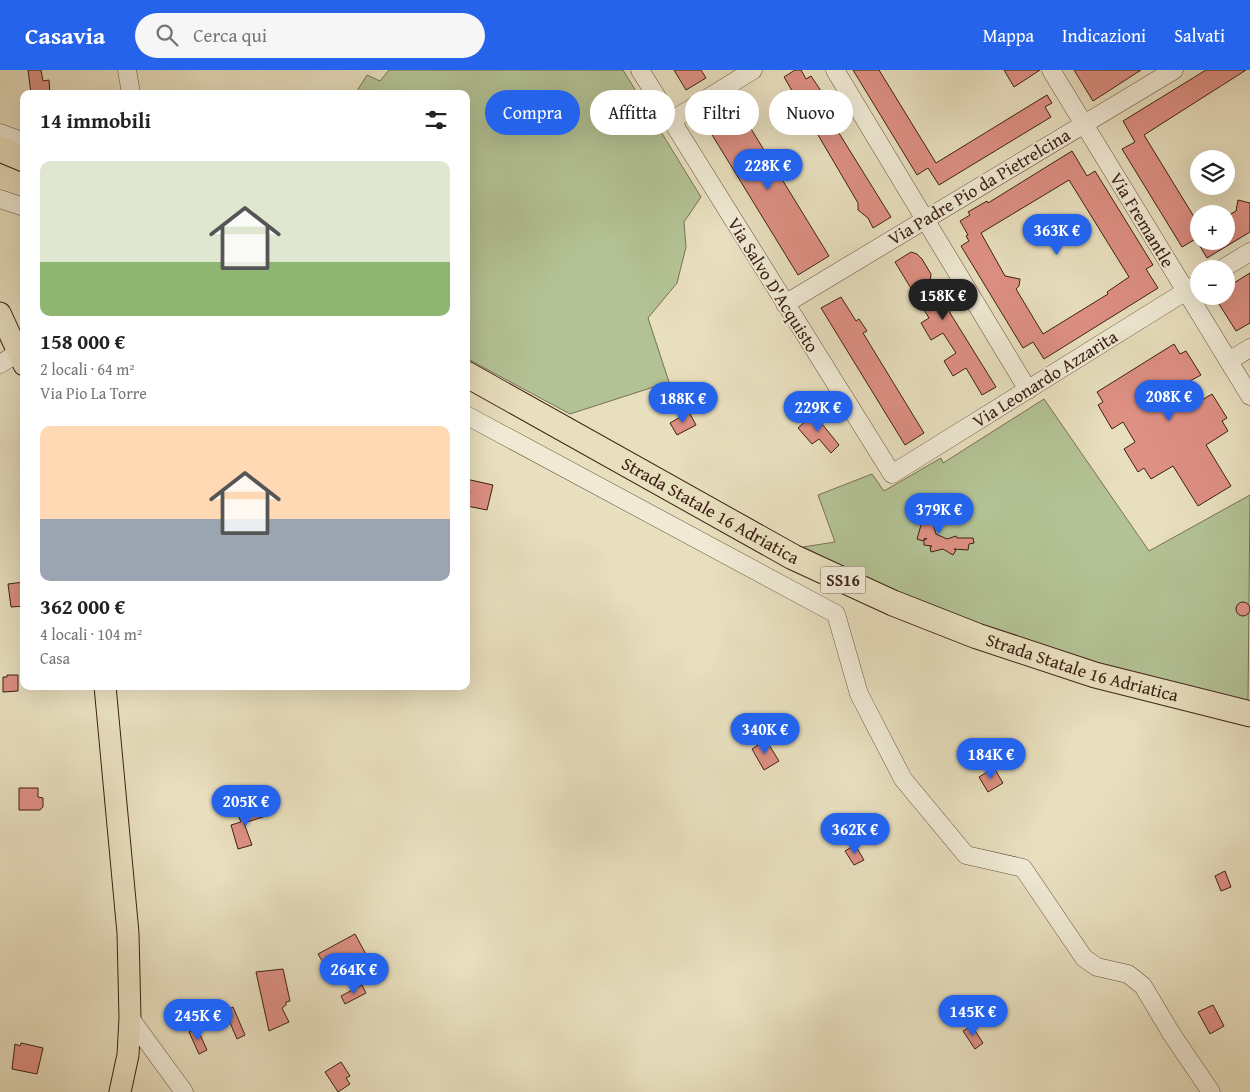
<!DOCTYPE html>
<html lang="it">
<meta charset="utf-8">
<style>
body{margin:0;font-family:"Gentium Book Plus",serif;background:#f6f6f6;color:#222;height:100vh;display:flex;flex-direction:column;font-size:19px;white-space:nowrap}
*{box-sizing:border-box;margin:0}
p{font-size:16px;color:#767676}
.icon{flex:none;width:28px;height:28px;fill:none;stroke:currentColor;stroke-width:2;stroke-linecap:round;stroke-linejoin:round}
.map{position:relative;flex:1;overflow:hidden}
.drawer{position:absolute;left:20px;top:20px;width:450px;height:600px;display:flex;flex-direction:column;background:#fff;border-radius:10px;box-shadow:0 5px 20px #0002}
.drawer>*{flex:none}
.guide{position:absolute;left:485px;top:20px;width:475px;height:45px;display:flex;gap:10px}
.tools{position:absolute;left:1190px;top:80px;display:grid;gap:10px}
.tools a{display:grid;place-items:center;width:45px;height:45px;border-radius:50%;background:#fff;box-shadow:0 5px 20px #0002;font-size:25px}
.price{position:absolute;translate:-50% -42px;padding:0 11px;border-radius:18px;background:#2563eb;color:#fff;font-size:16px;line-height:32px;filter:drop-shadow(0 1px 2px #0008)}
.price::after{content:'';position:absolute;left:50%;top:30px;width:15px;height:11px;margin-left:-8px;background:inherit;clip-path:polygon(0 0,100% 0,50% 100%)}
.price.selected{background:#222;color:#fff}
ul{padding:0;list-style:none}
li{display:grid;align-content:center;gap:10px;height:265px;padding:0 20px}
li span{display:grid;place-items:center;height:155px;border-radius:10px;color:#555}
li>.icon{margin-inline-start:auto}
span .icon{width:90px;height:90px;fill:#fffc;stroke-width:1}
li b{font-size:21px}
h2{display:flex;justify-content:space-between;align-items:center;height:60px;padding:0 20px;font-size:21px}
.tag{padding:0 18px;border-radius:22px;background:#fff;box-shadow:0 5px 20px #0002;font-size:18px;line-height:45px}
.tag.selected{background:#2563eb;color:#fff}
header{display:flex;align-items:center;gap:30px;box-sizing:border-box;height:70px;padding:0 25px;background:#2563eb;color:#fff}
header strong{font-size:24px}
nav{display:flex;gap:28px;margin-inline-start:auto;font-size:18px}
.search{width:350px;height:45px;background:#f6f6f6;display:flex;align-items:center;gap:12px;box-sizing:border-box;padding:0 18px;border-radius:28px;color:#767676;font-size:19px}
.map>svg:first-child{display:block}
.green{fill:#b3c294;stroke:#787154}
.building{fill:#de9083;stroke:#3d2015;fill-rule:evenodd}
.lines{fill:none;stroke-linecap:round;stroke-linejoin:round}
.minor-casing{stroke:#68503f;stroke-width:19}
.major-casing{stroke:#3d2015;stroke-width:23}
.highway-casing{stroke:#3d2015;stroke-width:27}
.minor{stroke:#f0ead5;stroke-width:18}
.major{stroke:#e8dfbe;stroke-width:21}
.highway{stroke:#e8dfbe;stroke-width:25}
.labels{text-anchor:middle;stroke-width:4;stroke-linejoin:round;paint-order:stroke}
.shield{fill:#f0ead5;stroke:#735d4f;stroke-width:1}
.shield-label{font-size:16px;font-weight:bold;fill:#3d2015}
.street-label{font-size:18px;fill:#3d2015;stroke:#f0ead5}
</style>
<header>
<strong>Casavia</strong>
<div class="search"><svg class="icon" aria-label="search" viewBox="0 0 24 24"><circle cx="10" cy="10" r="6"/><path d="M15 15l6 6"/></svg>Cerca qui</div>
<nav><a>Mappa</a><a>Indicazioni</a><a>Salvati</a></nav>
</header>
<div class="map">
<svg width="1250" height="1022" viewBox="0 0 1250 1022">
<rect width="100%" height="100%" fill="#e8dfbe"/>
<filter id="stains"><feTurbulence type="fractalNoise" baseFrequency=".004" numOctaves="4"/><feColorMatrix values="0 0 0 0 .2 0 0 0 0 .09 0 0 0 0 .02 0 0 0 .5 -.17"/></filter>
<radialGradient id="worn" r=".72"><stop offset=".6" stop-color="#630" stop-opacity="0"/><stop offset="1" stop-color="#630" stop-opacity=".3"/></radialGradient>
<path class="green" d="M389,0H623L701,127L684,152L686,177L677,213L648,248L669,312L570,344L466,288V24H355L367,5L380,11Z
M1044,329L1149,481L1250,425L1248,632C1155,612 1062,587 972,554C914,533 858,504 803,477L835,472L818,425L872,404L884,421L941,388L943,393Z"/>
<path class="building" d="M28,0H41L43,11L49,10L50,24H31Z
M674,0H701L706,8L686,20Z
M795,0H801L806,9L811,6L821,21L816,24L827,43L832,40L842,57L837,60L891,147L873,158L868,148L858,140V133L784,7Z
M853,0H879L936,93L1047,25L1052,33L1045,37L1051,47L939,115L928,98L917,105Z
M1004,0H1040L1014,17Z
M1074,0H1141L1093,31Z
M1206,0H1246L1144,65L1199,155V167L1182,177L1122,79L1135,72L1123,51Z
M737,36L829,186L798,205L706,55Z
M1072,81L1087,106L1095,101L1153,195L1146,199L1158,218L1044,289L1033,272L1023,278L961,176L969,171L966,166L968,165L960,151L970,145L968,142L987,131L988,133ZM1069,110L1129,207L1107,222L1108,224L1043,264L1016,219L1019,216L1020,209L1005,206L981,163Z
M1238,130L1250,133V162L1207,188L1197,171H1226V147L1236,141Z
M911,182L917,184L922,189L931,204L930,211L939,216L950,233V243L996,317L982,325L966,298L953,306L944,291L956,283L943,263L931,270L921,253L929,248L895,192Z
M1250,203V253L1236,261L1214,226H1226V218Z
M841,227L856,251L859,249L867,261L863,263L924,363L905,375L821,238Z
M1174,274L1180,284L1186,281L1201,305L1190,311L1202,330L1212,324L1227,348L1222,351L1228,361L1206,375L1231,416L1198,436L1173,396L1151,409L1144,398L1138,402L1124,379L1135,372L1123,352L1112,359L1098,335L1103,332L1097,322Z
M689,342L696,355L677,365L670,353Z
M814,344L839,375L831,383L819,369L812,374L798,358Z
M466,409L493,415L487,440L467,436L470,421L466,420Z
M928,431L929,436L935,432L939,440L932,451L936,464L947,469L956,466L957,468H973L974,473L969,474L968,480L954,479L956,480L953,485L943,479L931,482L930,477L932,476L924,475V469H927L925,468L923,471L917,469Z
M24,512V536L11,537L8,514Z
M1236 539a7 7 0 1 1 14 0a7 7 0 1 1-14 0Z
M7,605H18V621L3,622V607H7Z
M766,670L779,691L764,700L752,679Z
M994,698L1003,713L988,722L979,707Z
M19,718H38V727L43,728V737L40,740H19Z
M263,737L266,746L244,753L252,775L238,779L231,755L241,752L238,745Z
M855,775L864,790L854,795L845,781Z
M1225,801L1231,817L1221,821L1215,806Z
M355,864L369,890L329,910L324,901L327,899L318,884Z
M283,899L290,931L286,932V935L282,938L289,952L269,961L256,902Z
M362,915L366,923L345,934L341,926Z
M1213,935L1224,956L1210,964L1198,942Z
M233,937L245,965L237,969L225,941Z
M972,956L983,973L975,979L963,961Z
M197,958L207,980L199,984L189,962Z
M21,973L43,978L37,1004L12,999L15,974L20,976Z
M341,992L350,1006L346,1008L350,1014L338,1022L325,1002Z"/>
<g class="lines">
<defs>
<path id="minor" d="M127,0L131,24
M640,0L892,404L1199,213
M835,0L1028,320
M1051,0L1250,326
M671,51L753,0
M0,63L24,72
M0,129L24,137
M1222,199L1250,182
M785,234L1174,0
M1229,291L1250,278
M0,294L24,279
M466,345L836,544L859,624L903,709L966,785L1023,798L1084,888L1097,897L1128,904L1143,916L1171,963L1211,1022
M130,948L184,1022"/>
<path id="major" d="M0,243L24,295
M105,616L128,863L130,948L128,985L120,1022"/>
<g id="highway">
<path d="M0,79L24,89"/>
<path id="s1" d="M466,304L793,487L893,533L977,566L1095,605L1250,644"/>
</g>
</defs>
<use href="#minor" class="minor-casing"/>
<use href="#major" class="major-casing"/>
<use href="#highway" class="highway-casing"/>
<use href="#minor" class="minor"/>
<use href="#major" class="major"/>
<use href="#highway" class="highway"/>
</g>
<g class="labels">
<rect class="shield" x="820.5" y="496.5" width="45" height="27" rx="4"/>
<g class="shield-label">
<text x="843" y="516">SS16</text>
</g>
<g class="street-label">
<text transform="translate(979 117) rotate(-31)" y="6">Via Padre Pio da Pietrelcina</text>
<text transform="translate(1142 150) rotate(59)" y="6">Via Fremantle</text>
<text transform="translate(773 215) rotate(58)" y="6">Via Salvo D'Acquisto</text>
<text transform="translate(1045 309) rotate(-32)" y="6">Via Leonardo Azzarita</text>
<text dy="6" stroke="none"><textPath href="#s1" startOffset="280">Strada Statale 16 Adriatica</textPath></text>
<text dy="6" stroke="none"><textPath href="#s1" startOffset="685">Strada Statale 16 Adriatica</textPath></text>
</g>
</g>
<rect width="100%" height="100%" filter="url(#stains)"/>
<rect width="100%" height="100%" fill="url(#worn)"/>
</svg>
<div class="tools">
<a><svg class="icon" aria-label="layers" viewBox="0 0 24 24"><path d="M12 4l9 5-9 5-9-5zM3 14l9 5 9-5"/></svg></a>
<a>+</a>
<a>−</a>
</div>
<b class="price" style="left:768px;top:121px">228K €</b>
<b class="price" style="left:1057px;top:186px">363K €</b>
<b class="price selected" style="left:943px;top:251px">158K €</b>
<b class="price" style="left:1169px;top:352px">208K €</b>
<b class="price" style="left:683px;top:354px">188K €</b>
<b class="price" style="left:818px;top:363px">229K €</b>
<b class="price" style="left:939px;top:465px">379K €</b>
<b class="price" style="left:765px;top:685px">340K €</b>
<b class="price" style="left:991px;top:710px">184K €</b>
<b class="price" style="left:246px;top:757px">205K €</b>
<b class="price" style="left:855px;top:785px">362K €</b>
<b class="price" style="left:354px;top:925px">264K €</b>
<b class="price" style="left:973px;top:967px">145K €</b>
<b class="price" style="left:198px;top:971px">245K €</b>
<div class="guide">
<a class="tag selected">Compra</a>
<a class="tag">Affitta</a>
<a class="tag">Filtri</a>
<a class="tag">Nuovo</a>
</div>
<section class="drawer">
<h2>14 immobili<svg class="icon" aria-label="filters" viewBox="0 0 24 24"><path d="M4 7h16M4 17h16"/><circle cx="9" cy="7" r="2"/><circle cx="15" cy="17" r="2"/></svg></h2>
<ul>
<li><span style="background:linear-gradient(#dfe7d0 65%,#8fb573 0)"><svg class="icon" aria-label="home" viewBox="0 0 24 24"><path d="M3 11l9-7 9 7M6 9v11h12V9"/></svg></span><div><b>158 000 €</b><p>2 locali · 64 m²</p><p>Via Pio La Torre</p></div></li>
<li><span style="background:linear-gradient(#ffd9b3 60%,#9aa5b1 0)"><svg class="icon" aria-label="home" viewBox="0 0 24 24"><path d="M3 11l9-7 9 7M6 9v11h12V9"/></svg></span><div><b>362 000 €</b><p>4 locali · 104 m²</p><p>Casa</p></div></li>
</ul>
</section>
</div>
